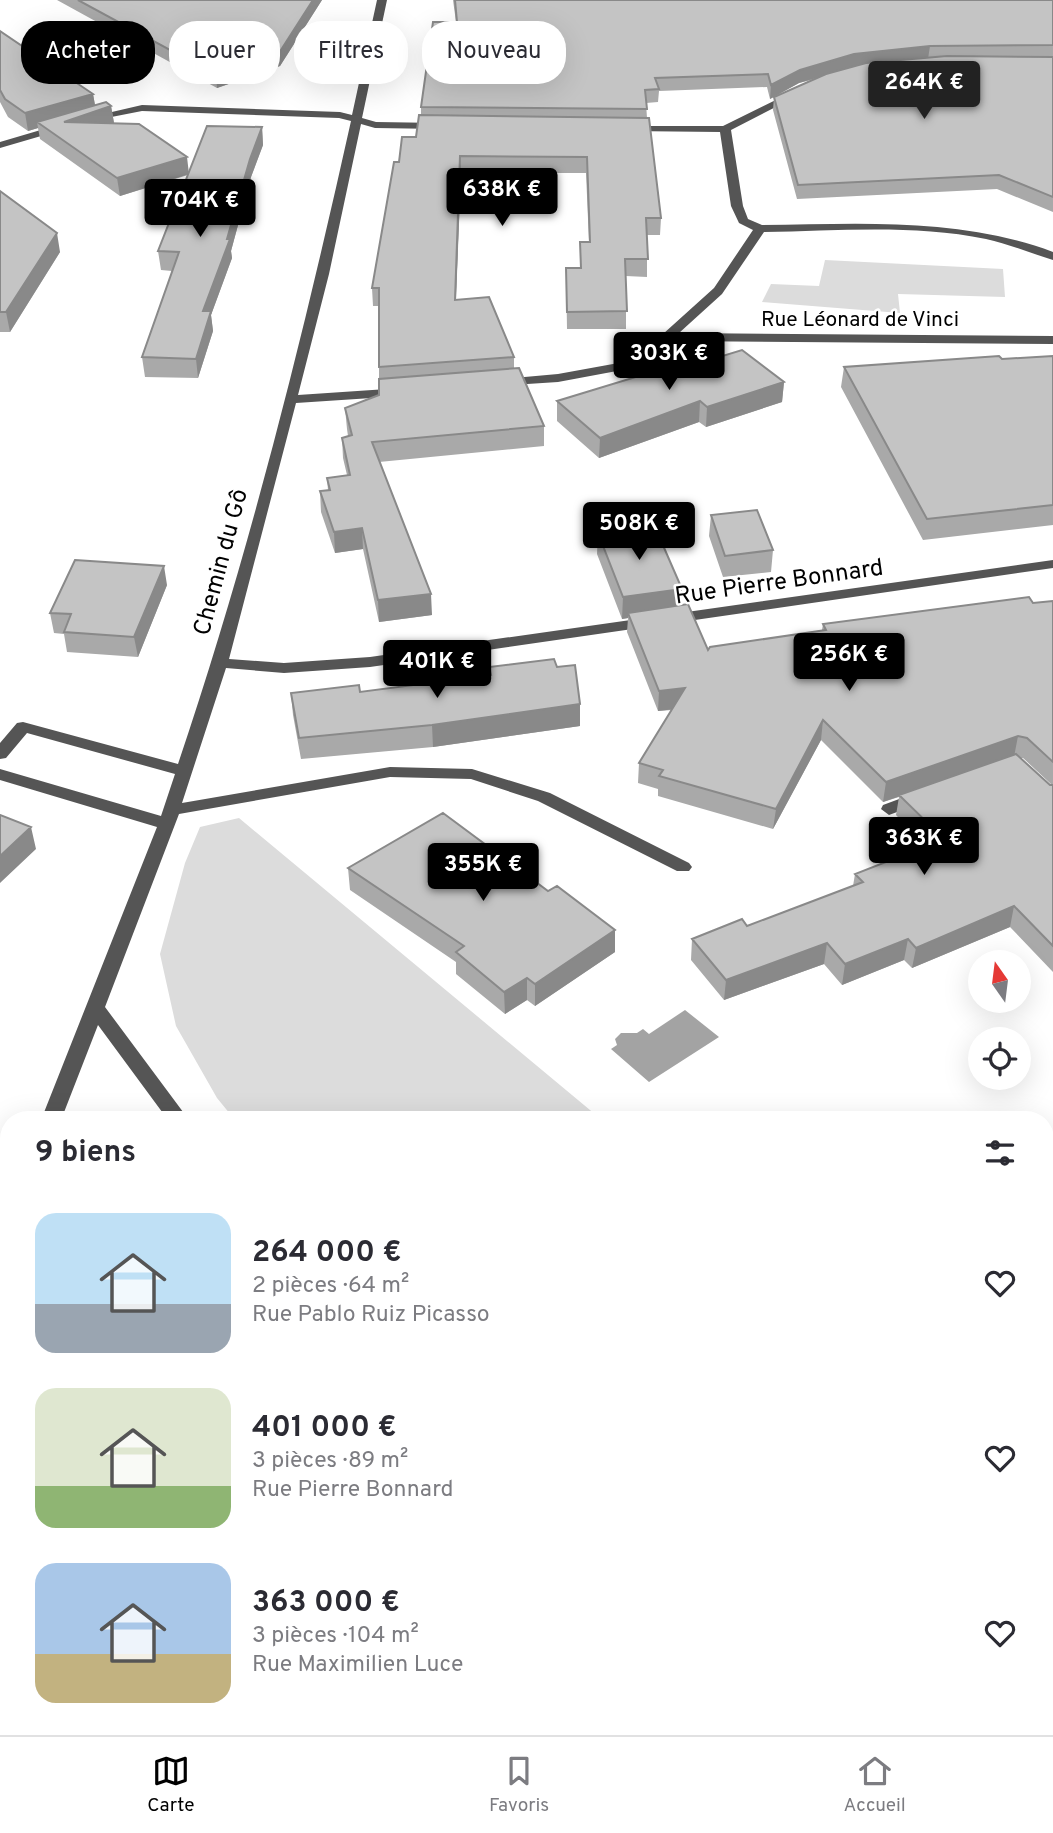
<!DOCTYPE html>
<html lang="fr">
<meta charset="utf-8">
<style>
body{margin:0;font-family:Overpass,sans-serif;background:#f7f7f7;color:#2b2b33;height:100vh;display:flex;flex-direction:column;font-size:26px;white-space:nowrap}
*{box-sizing:border-box;margin:0}
p{font-size:23px;color:#7c7c81}
.icon{flex:none;width:38px;height:38px;fill:none;stroke:currentColor;stroke-width:2;stroke-linecap:round;stroke-linejoin:round}
.map{position:relative;flex:1;overflow:hidden}
.side{position:absolute;left:0px;top:1111px;width:1054px;height:625px;display:flex;flex-direction:column;background:#fff;border-radius:28px 28px 0 0;box-shadow:0 7px 28px #0002}
.side>*{flex:none}
.banner{position:absolute;left:21px;top:21px;width:700px;height:63px;display:flex;gap:14px}
.needle{width:46px;rotate:346deg}
.tools{position:absolute;left:968px;top:950px;display:grid;gap:14px}
.tools a{display:grid;place-items:center;width:63px;height:63px;border-radius:50%;background:#fff;box-shadow:0 7px 28px #0002;font-size:35px}
.price{position:absolute;translate:-50% -60px;padding:0 16px;border-radius:7px;background:#000;color:#fff;font-size:23px;line-height:46px;filter:drop-shadow(0 2px 4px #0008)}
.price::after{content:'';position:absolute;left:50%;top:42px;width:21px;height:16px;margin-left:-10px;background:inherit;clip-path:polygon(0 0,100% 0,50% 100%)}
.price.on{background:#222;color:#fff}
ul{padding:0;list-style:none}
li{display:flex;align-items:center;gap:21px;height:175px;padding:0 35px}
li span{display:grid;place-items:center;flex:none;width:196px;height:140px;border-radius:21px;color:#555}
li>.icon{margin-inline-start:auto}
span .icon{width:84px;height:84px;fill:#fffc;stroke-width:1}
li b{font-size:30px}
h2{display:flex;justify-content:space-between;align-items:center;height:84px;padding:0 35px;font-size:30px}
.pill{padding:0 24px;border-radius:28px;background:#fff;box-shadow:0 7px 28px #0002;font-size:24px;line-height:63px}
.pill.on{background:#000;color:#fff}
.tabs{display:flex;justify-content:space-around;align-items:center;height:98px;border-top:2px solid #e1e1e2;background:#fff;font-size:19px;color:#7c7c81}
.tabs a{display:grid;justify-items:center;gap:4px}
.tabs .on{color:#000}
.map>svg:first-child{display:block}
.green{fill:#dcdcdc}
.water{fill:#a3a3a3}
.lines{fill:none;stroke-linecap:round;stroke-linejoin:round}
.minor{fill:#555;fill-rule:evenodd}
.wall{fill:#a9a9a9;fill-rule:evenodd}
.shaded-wall{fill:#898989}
.building{fill:#c4c4c4;stroke:#898989;stroke-width:2}
.labels{text-anchor:middle;stroke-width:5;stroke-linejoin:round;paint-order:stroke}
.far-street-label{font-size:21px;fill:#000;stroke:#fff}
.street-label{font-size:24px;fill:#000;stroke:#fff}
</style>
<div class="map">
<svg width="1053" height="1735" viewBox="0 0 1053 1735">
<rect width="100%" height="100%" fill="#fff"/>
<path class="green" d="M825,260L1003,269L1005,297L898,294L900,313L762,302L771,284L819,286Z
M239,818L602,1120H603H235L217,1098L176,1026L160,954L185,863L200,827Z
M1045,1487L1053,1494V1735H772L765,1727H1045Z"/>
<path class="water" d="M685,1010L719,1037L649,1082L611,1049L617,1045L615,1039L621,1033H637L643,1029L649,1034Z"/>
<g class="lines">
<path class="minor" d="M377,0H387L362,118L376,122L441,123L446,126L441,129L375,128L361,124L329,274L298,395L402,388L409,392L402,396L296,403L229,659L284,663L370,657L1053,560V568L370,667L284,673L226,668L182,803L390,767L472,769L550,793L689,863L692,867L689,871H677L538,801L471,779L390,777L179,814L105,1007L189,1120H168L98,1025L61,1120H41L157,827L0,780V769L161,816L175,774L27,733L6,758L0,759V743L17,723L23,722L178,764C249,554 303,337 351,121L339,118L142,111L91,121L86,118L142,105L340,112L352,115Z
M790,93L799,95L731,130L743,206L748,219L762,225C861,224 959,217 1053,252V260C1030,253 1009,244 986,239C913,224 837,231 764,232L722,294L679,333L1053,336V344L670,341L633,368L558,382L498,386V380L503,379L558,374L624,362L663,334L714,288L753,230L739,223L731,206L720,132L627,131L622,128L623,126H723Z
M61,124L65,125V129L0,148V142Z
M918,792L924,794L926,798L924,802L889,815L881,809L883,805Z
M9,1191V1218L0,1223V1196Z
M9,1263V1282L0,1285V1266Z
M645,1727H673L677,1735H649Z"/>
</g>
<path class="wall" d="M57,0H322L280,66L217,88Z
M453,0H1053V212L997,189L797,199L773,110L774,97L815,79L799,83L770,99L767,87L659,91L658,102L646,103L647,118L661,218L660,235H647V277L626,276V329H567L566,268H580V242H589L586,173H461L456,300L514,357V368L544,426V446L379,462L432,615L379,622L363,549L335,553L321,512L320,491L328,490L327,478L347,475L343,458L342,438L348,436L347,429L345,408L379,395V306H373L372,288L399,162L416,137L421,115V107L456,22Z
M0,31L93,94L95,105L111,106L114,123L189,172L262,127L263,145L251,177L231,251L232,258L211,315L213,331L198,378L145,377L142,357L172,271L161,270L158,251L188,175L120,196L40,139L38,128L28,131L8,117L0,102Z
M0,191L60,252L10,332H0Z
M1053,356V525L923,540L841,387L844,367Z
M670,372L784,382L782,402L706,427L699,422L599,458L557,421V401Z
M711,515L773,550L771,572L723,577L709,536Z
M598,533L682,589L681,605L708,650L822,630L823,624L1053,601V972L1010,927L912,968L904,960L842,985L824,964L724,1000L691,960L692,939L747,926L853,886L855,874L909,853L910,846L922,842L896,815L899,797L883,802L821,740L773,829L658,796V789L638,783L639,763L672,710L658,711L627,632L628,618L622,619L597,554ZM1020,758H1023L1052,785H1050Z
M167,585L138,657L67,652L64,634L54,633L50,613Z
M489,667L580,726L433,747L301,759L293,715L291,693L360,692L489,675Z
M348,868L548,891L615,930V952L535,1006L527,1000L505,1014L456,974V962L350,890Z
M1053,1270V1428L1045,1421V1345L1050,1340L1045,1335V1277Z"/>
<path class="shaded-wall" d="M313,0H322L280,66L217,88L216,75Z
M930,46L928,59L853,67L799,83L770,99L771,85L800,70L854,54Z
M93,94L96,111L111,106L114,123L37,122L38,128L28,131L25,113Z
M262,127L263,145L251,177L231,251L232,258L211,315L213,331L198,378L196,359L203,311L227,239L250,159Z
M460,156L461,173L455,317V300Z
M187,157L189,174L120,196L117,178Z
M57,233L60,252L10,332L6,312Z
M784,382L782,402L706,427L707,407Z
M700,401L699,422L599,458L600,438Z
M362,528L363,549L335,553L334,532Z
M164,566L167,585L138,657L134,637Z
M682,589L681,610L628,613V618L622,619L623,597Z
M431,594L432,615L379,622L378,600Z
M685,688L684,708L658,711L659,691Z
M580,704V726L433,747L432,725Z
M823,720L821,740L773,829L776,809Z
M1018,736L1014,757L883,802L886,782Z
M31,827L36,849L0,883V856Z
M1014,906L1010,927L912,968L916,948Z
M615,930V952L535,1006V984Z
M908,939L904,960L842,985L845,964Z
M827,943L824,964L724,1000L726,980Z
M527,978V1000L505,1014L504,992Z
M9,1535V1567L0,1582V1549Z"/>
<path class="building" d="M78,0H313L279,53L216,75Z
M455,0H1053V45L930,46L854,54L800,70L771,85L768,74L655,78L659,89L645,90L647,109L421,107L433,22H457Z
M0,31L93,94L25,113L5,99L0,90Z
M947,56L1053,57V197L999,175L798,185L774,97L826,74L866,63Z
M106,102L111,106L64,122L139,124L187,157L117,178L37,122Z
M419,115L649,118L661,218H646L648,259H625L627,311L567,312L566,268H581L580,242H590L587,157L460,156L455,300L489,297L514,357L379,367V288H372L394,162H399L402,137H416Z
M207,126L262,127L250,159L227,239H230L203,311H211L196,359L142,357L179,252L158,251Z
M0,191L57,233L6,312H0Z
M742,350L784,382L707,407L700,401L600,438L557,401L665,368L670,372Z
M999,356L1002,359L1053,356V505L927,519L844,367Z
M519,368L544,426L372,442L431,594L378,600L362,528L334,532L320,491L330,490L327,478L350,475L342,438L352,435L345,408L379,395V379Z
M757,510L773,550L725,556L711,515Z
M655,527L682,589L623,597L598,533Z
M75,560L164,566L134,637L64,632L71,614L50,613Z
M1029,597L1033,603L1053,601V762L1027,738L1018,736L886,782L823,720L776,809L659,776L663,770L639,763L685,688L659,691L628,613L688,604L708,650L710,647L826,630L823,624Z
M554,659L557,667L575,665L580,704L432,725L299,738L291,693L359,685L360,692L491,675L489,667Z
M1016,754L1050,785H1053V946L1014,906L916,948L908,939L845,964L827,943L726,980L692,939L742,919L747,926L863,882L855,874L919,849L910,846L940,835L899,795Z
M443,813L548,891L557,886L615,930L535,984L527,978L504,992L456,952L464,946L348,868Z
M0,815L31,827L0,856Z
M1053,1270V1315L1045,1308V1277Z
M1053,1337V1401L1045,1394V1345Z
M9,1342V1535L0,1549V1355Z"/>
<g class="labels">
<g class="far-street-label">
<text x="860" y="326">Rue Léonard de Vinci</text>
</g>
<g class="street-label">
<text transform="translate(220 562) rotate(-75)" y="8">Chemin du Gô</text>
<text transform="translate(779 581) rotate(-8)" y="8">Rue Pierre Bonnard</text>
</g>
</g>
</svg>
<div class="tools">
<a><svg class="needle" viewBox="-14 -14 28 28"><path d="M0-13l5 13h-10z" fill="#e53935"/><path d="M0 13l5-13h-10z" fill="#7c7c81"/></svg></a>
<a><svg class="icon" aria-label="locate" viewBox="0 0 24 24"><circle cx="12" cy="12" r="6"/><path d="M12 2v4M12 18v4M2 12h4M18 12h4"/></svg></a>
</div>
<b class="price on" style="left:924px;top:121px">264K €</b>
<b class="price" style="left:502px;top:228px">638K €</b>
<b class="price" style="left:200px;top:239px">704K €</b>
<b class="price" style="left:669px;top:392px">303K €</b>
<b class="price" style="left:639px;top:562px">508K €</b>
<b class="price" style="left:849px;top:693px">256K €</b>
<b class="price" style="left:437px;top:700px">401K €</b>
<b class="price" style="left:924px;top:877px">363K €</b>
<b class="price" style="left:483px;top:903px">355K €</b>
<div class="banner">
<a class="pill on">Acheter</a>
<a class="pill">Louer</a>
<a class="pill">Filtres</a>
<a class="pill">Nouveau</a>
</div>
<section class="side">
<h2>9 biens<svg class="icon" aria-label="filters" viewBox="0 0 24 24"><path d="M4 7h16M4 17h16"/><circle cx="9" cy="7" r="2"/><circle cx="15" cy="17" r="2"/></svg></h2>
<ul>
<li><span style="background:linear-gradient(#bfe0f5 65%,#9aa5b1 0)"><svg class="icon" aria-label="home" viewBox="0 0 24 24"><path d="M3 11l9-7 9 7M6 9v11h12V9"/></svg></span><div><b>264 000 €</b><p>2 pièces · 64 m²</p><p>Rue Pablo Ruiz Picasso</p></div><svg class="icon" aria-label="heart" viewBox="0 0 24 24"><path d="M12 20l-8-8c-3-5 5-10 8-4 3-6 11-1 8 4z"/></svg></li>
<li><span style="background:linear-gradient(#dfe7d0 70%,#8fb573 0)"><svg class="icon" aria-label="home" viewBox="0 0 24 24"><path d="M3 11l9-7 9 7M6 9v11h12V9"/></svg></span><div><b>401 000 €</b><p>3 pièces · 89 m²</p><p>Rue Pierre Bonnard</p></div><svg class="icon" aria-label="heart" viewBox="0 0 24 24"><path d="M12 20l-8-8c-3-5 5-10 8-4 3-6 11-1 8 4z"/></svg></li>
<li><span style="background:linear-gradient(#a9c7e8 65%,#c2b280 0)"><svg class="icon" aria-label="home" viewBox="0 0 24 24"><path d="M3 11l9-7 9 7M6 9v11h12V9"/></svg></span><div><b>363 000 €</b><p>3 pièces · 104 m²</p><p>Rue Maximilien Luce</p></div><svg class="icon" aria-label="heart" viewBox="0 0 24 24"><path d="M12 20l-8-8c-3-5 5-10 8-4 3-6 11-1 8 4z"/></svg></li>
</ul>
</section>
</div>
<nav class="tabs">
<a class="on"><svg class="icon" aria-label="map" viewBox="0 0 24 24"><path d="M3 6l6-2 6 2 6-2v14l-6 2-6-2-6 2zM9 4v14M15 6v14"/></svg>Carte</a>
<a><svg class="icon" aria-label="saved" viewBox="0 0 24 24"><path d="M7 4h10v16l-5-4-5 4z"/></svg>Favoris</a>
<a><svg class="icon" aria-label="home" viewBox="0 0 24 24"><path d="M3 11l9-7 9 7M6 9v11h12V9"/></svg>Accueil</a>
</nav>
